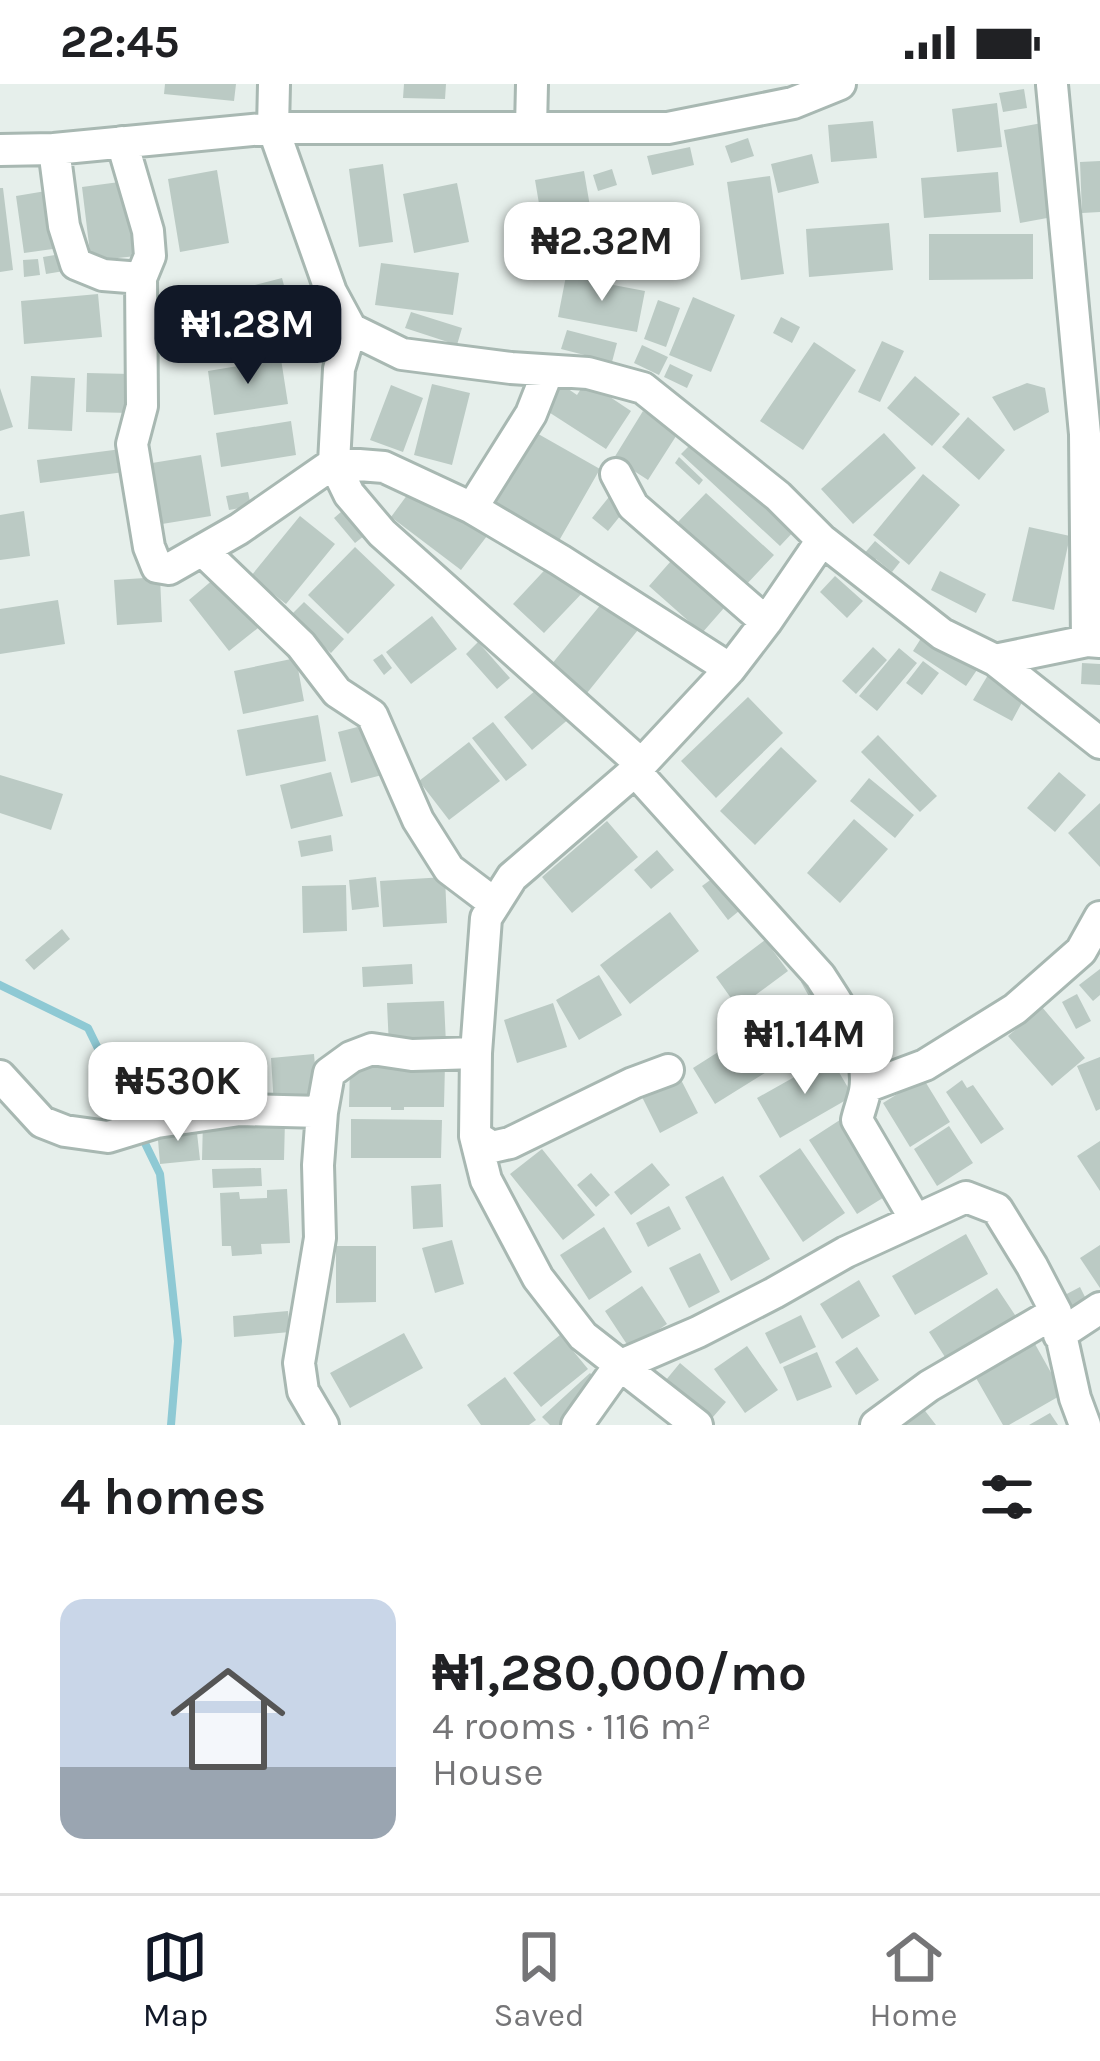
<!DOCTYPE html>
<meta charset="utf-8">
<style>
body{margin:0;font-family:Karla,sans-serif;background:#f2f2f2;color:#202124;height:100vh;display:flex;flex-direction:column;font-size:45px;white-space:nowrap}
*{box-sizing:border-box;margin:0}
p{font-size:39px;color:#757577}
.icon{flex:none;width:66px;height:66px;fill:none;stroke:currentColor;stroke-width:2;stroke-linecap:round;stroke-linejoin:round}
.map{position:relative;height:1341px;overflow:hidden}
.sheet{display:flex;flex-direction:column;background:#fff;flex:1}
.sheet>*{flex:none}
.price{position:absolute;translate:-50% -102px;padding:0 27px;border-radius:24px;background:#fff;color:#222;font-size:39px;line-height:78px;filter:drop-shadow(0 3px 6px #0008)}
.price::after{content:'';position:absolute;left:50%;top:72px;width:36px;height:27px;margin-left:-18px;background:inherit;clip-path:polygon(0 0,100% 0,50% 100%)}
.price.current{background:#111827;color:#fff}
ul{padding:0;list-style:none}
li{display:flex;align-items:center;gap:36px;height:300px;padding:0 60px}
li+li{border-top:3px solid #e0e0e0}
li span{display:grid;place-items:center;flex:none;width:336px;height:240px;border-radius:24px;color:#555}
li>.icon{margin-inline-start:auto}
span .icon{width:144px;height:144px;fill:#fffc;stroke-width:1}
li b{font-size:51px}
h2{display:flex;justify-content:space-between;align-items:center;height:144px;padding:0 60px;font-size:51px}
.status{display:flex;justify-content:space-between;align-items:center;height:84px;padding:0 60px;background:#fff;direction:ltr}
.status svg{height:33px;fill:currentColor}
.tabs{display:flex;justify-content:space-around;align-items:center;height:168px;border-top:3px solid #e0e0e0;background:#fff;font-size:33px;color:#757577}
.tabs a{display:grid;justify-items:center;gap:6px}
.tabs .current{color:#111827}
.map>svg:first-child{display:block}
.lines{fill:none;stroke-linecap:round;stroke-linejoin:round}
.stream{stroke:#8ec9d4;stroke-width:8}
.building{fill:#bbcac4}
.street-casing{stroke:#a8b8b2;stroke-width:36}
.street{stroke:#fff;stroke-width:30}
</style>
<div class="status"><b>22:45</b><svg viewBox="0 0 49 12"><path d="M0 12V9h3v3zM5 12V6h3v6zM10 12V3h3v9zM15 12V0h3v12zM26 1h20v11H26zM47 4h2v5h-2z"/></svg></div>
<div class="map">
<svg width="1100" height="1341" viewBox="0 0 1100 1341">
<rect width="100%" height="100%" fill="#e6efeb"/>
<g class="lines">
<path class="stream" d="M0,901L88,944L134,1038
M141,1051L160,1090L178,1257L171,1341"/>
</g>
<path class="building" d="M165,0H236L234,17L164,10Z
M404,0H446L445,15L403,14Z
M1024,5L1027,24L1003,28L999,9Z
M997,19L1002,63L957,68L952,25Z
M873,37L877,74L831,78L828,41Z
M1042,39L1058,132L1020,139L1004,46Z
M748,54L754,72L731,79L725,62Z
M690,63L694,81L652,91L647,72Z
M812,70L819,99L778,109L771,80Z
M1100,77V128L1082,129L1080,78Z
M383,80L393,158L359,163L349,85Z
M612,85L617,101L598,107L593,91Z
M217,86L229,159L180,168L168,95Z
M584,87L599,176L550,185L535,96Z
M998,88L1001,128L924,134L921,94Z
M770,92L784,190L741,196L727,98Z
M127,97L136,172L91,177L82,103Z
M457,99L469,158L414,169L403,110Z
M0,104H3L13,186L0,188Z
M52,106L60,164L24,169L16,112Z
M889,139L893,186L809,193L806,145Z
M929,150H1033V195L929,196Z
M61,170L64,187L46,190L43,173Z
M38,175L40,191L24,193L23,176Z
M381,179L459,189L453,231L375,221Z
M566,192L645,207L637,248L558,233Z
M282,194L294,238L194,265L183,220Z
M98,210L102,253L24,260L21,217Z
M693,213L735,231L711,288L669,271Z
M658,216L680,224L666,263L644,255Z
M411,228L462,244L457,261L405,244Z
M781,233L800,243L792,259L773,249Z
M567,246L617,259L612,278L561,265Z
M882,257L904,267L880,318L858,308Z
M814,258L856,286L803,366L760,337Z
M642,261L668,273L659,291L634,279Z
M281,275L288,320L214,331L208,287Z
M670,280L693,291L687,304L664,293Z
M87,289L131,290V329L86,328Z
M31,292L75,294L72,347L28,345Z
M915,292L960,330L932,362L887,324Z
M586,297L631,327L606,365L544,325L561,300L577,311Z
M1027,299L1045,304L1049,328L1014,347L992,313Z
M432,300L470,309L452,381L414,371Z
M391,301L423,314L403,368L370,356Z
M0,304L13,343L0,347Z
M643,327L678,349L648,396L614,374Z
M968,333L1005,366L979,396L942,363Z
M291,337L296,371L221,383L216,349Z
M533,347L600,385L556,462L489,424Z
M884,349L916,384L853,440L821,405Z
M697,354L796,445L780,462L681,370Z
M129,364L132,387L40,399L37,376Z
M201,371L211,432L162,440L152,379Z
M679,373L703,396L699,401L675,379Z
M923,390L960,421L909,481L873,451Z
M416,399L487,452L461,486L391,433Z
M248,408L251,422L229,426L226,412Z
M613,408L629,421L608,447L592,434Z
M706,409L774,471L743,504L675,441Z
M348,422L369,448L355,459L334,434Z
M24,427L30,472L0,476V431Z
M300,432L335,460L286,520L251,492Z
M1029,443L1070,452L1054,526L1012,517Z
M875,457L900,478L892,488L876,475L873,479L863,471Z
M355,463L395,501L348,550L308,511Z
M678,469L731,516L702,549L649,502Z
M554,476L586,505L544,549L513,520Z
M940,487L986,510L976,529L931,506Z
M221,489L263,540L229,567L189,516Z
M835,492L863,517L847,534L820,508Z
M160,493L162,538L117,541L114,496Z
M607,513L642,541L587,609L551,581Z
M58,516L65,560L0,570V525Z
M304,518L344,555L331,569L290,532Z
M432,532L457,565L411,600L386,568Z
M925,548L979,583L966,602L913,567Z
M478,558L510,594L497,605L466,570Z
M873,563L887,576L856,610L842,597Z
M899,564L917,579L877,627L859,612Z
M382,570L392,584L384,591L373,576Z
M296,574L304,617L243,630L234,587Z
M923,577L939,589L922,611L906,599Z
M1082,579L1100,580V601L1081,600Z
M988,591L1026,611L1012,637L973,616Z
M542,601L570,634L532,666L504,633Z
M748,613L783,649L716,714L681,677Z
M318,631L326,677L246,692L237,646Z
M493,638L527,681L506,697L472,654Z
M373,639L386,690L351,699L338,648Z
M878,651L937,712L920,728L861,668Z
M469,658L500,697L449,736L419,697Z
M781,663L817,697L755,761L720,727Z
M331,688L343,732L291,745L280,701Z
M1059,688L1086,711L1055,748L1027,724Z
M0,691L63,710L51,746L0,729Z
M869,694L914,731L895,754L850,717Z
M1100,719V783L1068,749Z
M854,735L888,765L840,819L807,789Z
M607,737L638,773L572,829L542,793Z
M331,751L333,767L301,773L298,757Z
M657,766L674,786L651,805L634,786Z
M376,793L379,823L352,826L349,796Z
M445,793L447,839L383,843L380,797Z
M713,794L739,827L728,836L702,802Z
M346,801L347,847L303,849L302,802Z
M670,828L699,867L630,920L600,881Z
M62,845L70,855L34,886L25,876Z
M765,856L788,887L738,924L716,893Z
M412,880L413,900L363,903L362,883Z
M1100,885V911L1093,917L1079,901Z
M816,890L837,930L823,938L801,898Z
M599,891L622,931L579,956L556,916Z
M1077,910L1091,937L1076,945L1062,918Z
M804,914L827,957L784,980L761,937Z
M444,917L446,960L389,963L387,919Z
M553,919L567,963L517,979L504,936Z
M1042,923L1085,974L1052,1002L1008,952Z
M748,949L771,985L715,1020L693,984Z
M314,970L318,1017L274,1022L271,974Z
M830,973L853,1012L780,1054L757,1014Z
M1100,973V1025L1096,1027L1077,982Z
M350,978L445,980L444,1023H404V1026H391V1023H349Z
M676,986L698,1029L660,1049L638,1005Z
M923,994L950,1038L910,1063L883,1019Z
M962,996L967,1004L973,1001L1004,1045L981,1060L946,1008Z
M846,1032L894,1107L857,1130L809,1056Z
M351,1035L442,1036L441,1074H351Z
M203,1036H285L284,1076H202Z
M196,1040L200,1076L160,1080L157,1044Z
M949,1042L973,1079L937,1102L914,1065Z
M1100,1057V1107L1077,1072Z
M800,1064L845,1129L803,1158L759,1092Z
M542,1065L595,1131L563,1156L510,1090Z
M652,1079L670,1101L631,1131L614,1108Z
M261,1084L262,1102L213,1104L212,1085Z
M591,1089L610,1111L596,1123L577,1101Z
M723,1092L770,1175L731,1197L685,1113Z
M441,1100L443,1143L413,1145L411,1102Z
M287,1105L290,1159L261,1160L262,1170L232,1172L231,1162H222L220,1109L239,1108L240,1115L267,1114V1106Z
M669,1122L681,1145L648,1163L636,1139Z
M604,1143L632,1188L589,1216L560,1171Z
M966,1150L988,1190L915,1231L892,1192Z
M452,1156L464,1200L435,1209L422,1164Z
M1100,1161V1204L1080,1174Z
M336,1162H376V1218L336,1219Z
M700,1169L720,1208L689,1224L669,1184Z
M859,1196L880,1232L842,1255L820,1220Z
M642,1202L667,1240L630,1265L605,1227Z
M1080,1203L1089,1221L1070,1231L1061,1213Z
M997,1204L1021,1240L952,1284L929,1248Z
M288,1227L290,1248L234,1253L233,1232Z
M801,1231L816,1263L780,1280L765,1249Z
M404,1249L423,1284L350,1324L330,1289Z
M560,1251L588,1285L541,1323L513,1289Z
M1035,1260L1063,1310L1009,1341H1003L976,1294Z
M747,1262L778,1306L745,1329L714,1285Z
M857,1263L879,1296L856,1311L835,1278Z
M817,1268L832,1303L797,1317L783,1283Z
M680,1279L726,1318L706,1341L661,1302Z
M590,1289L603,1302L562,1341H550L542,1333Z
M505,1293L536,1336L529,1341H481L467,1321Z
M919,1319L936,1341H889Z
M1050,1329L1058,1341H1029Z"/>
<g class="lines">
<defs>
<path id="street" d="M274,0L273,44L331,208L351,245L402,270L511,284L588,289L643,304L778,412L822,456L942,550L995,576L1087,557L1100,558
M1052,1L1085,350L1087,557
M531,44L532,0
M122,58L148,147L150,172L141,194L142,322L132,360L149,463L157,483L169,485L239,445L334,379L384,383L472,424L560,476L730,585
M54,65L64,142L76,180L103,191L141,194
M0,66L54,65L273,44H668L793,19L840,0
M351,245L339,285L334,379L349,410L382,449L641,680
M616,390L633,422L766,538
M472,424L531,330L548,287
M202,466L301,561L337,608L372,631L418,736L449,785L494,819
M995,576L1100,659
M635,687L820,892C841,925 872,966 865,1007C863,1017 859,1027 857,1036L915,1135
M0,992L42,1038L65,1047L108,1053L157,1038L240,1026L322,1028
M866,1003L925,981L1015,925L1081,867L1100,833
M475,1052L492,1063L510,1059L633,999L668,986
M1059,1251L1100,1224
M323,1341L303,1307L299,1279L320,1154L318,1081L322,1028L329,989L351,973L372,965L412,971L476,969
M577,1341L619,1282L698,1248L774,1209L846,1168L966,1113L997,1125L1032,1182L1056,1228L1075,1314L1085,1341
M697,1341L583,1252L538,1194L486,1096L475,1052L476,969L486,834L512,793L635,687L730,585L766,538L822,456
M876,1341L929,1302L1056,1228"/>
</defs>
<use href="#street" class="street-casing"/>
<use href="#street" class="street"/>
</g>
</svg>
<b class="price" style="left:602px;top:220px">₦2.32M</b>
<b class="price current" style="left:248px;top:303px">₦1.28M</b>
<b class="price" style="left:805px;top:1013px">₦1.14M</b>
<b class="price" style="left:178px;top:1060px">₦530K</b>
</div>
<section class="sheet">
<h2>4 homes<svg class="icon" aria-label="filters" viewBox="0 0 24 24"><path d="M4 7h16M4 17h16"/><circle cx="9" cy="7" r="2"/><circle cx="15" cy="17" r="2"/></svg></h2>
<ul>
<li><span style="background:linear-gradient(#c9d6e8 70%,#9aa5b1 0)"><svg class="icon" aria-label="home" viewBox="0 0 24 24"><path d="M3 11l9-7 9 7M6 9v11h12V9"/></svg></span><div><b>₦1,280,000/mo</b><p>4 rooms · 116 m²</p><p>House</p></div></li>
</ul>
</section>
<nav class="tabs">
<a class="current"><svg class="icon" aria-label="map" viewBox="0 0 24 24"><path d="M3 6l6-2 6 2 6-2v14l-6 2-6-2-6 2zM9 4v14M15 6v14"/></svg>Map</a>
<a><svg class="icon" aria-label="saved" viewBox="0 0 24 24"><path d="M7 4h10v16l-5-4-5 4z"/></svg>Saved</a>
<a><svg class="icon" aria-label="home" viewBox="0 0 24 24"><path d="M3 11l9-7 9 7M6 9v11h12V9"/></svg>Home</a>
</nav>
